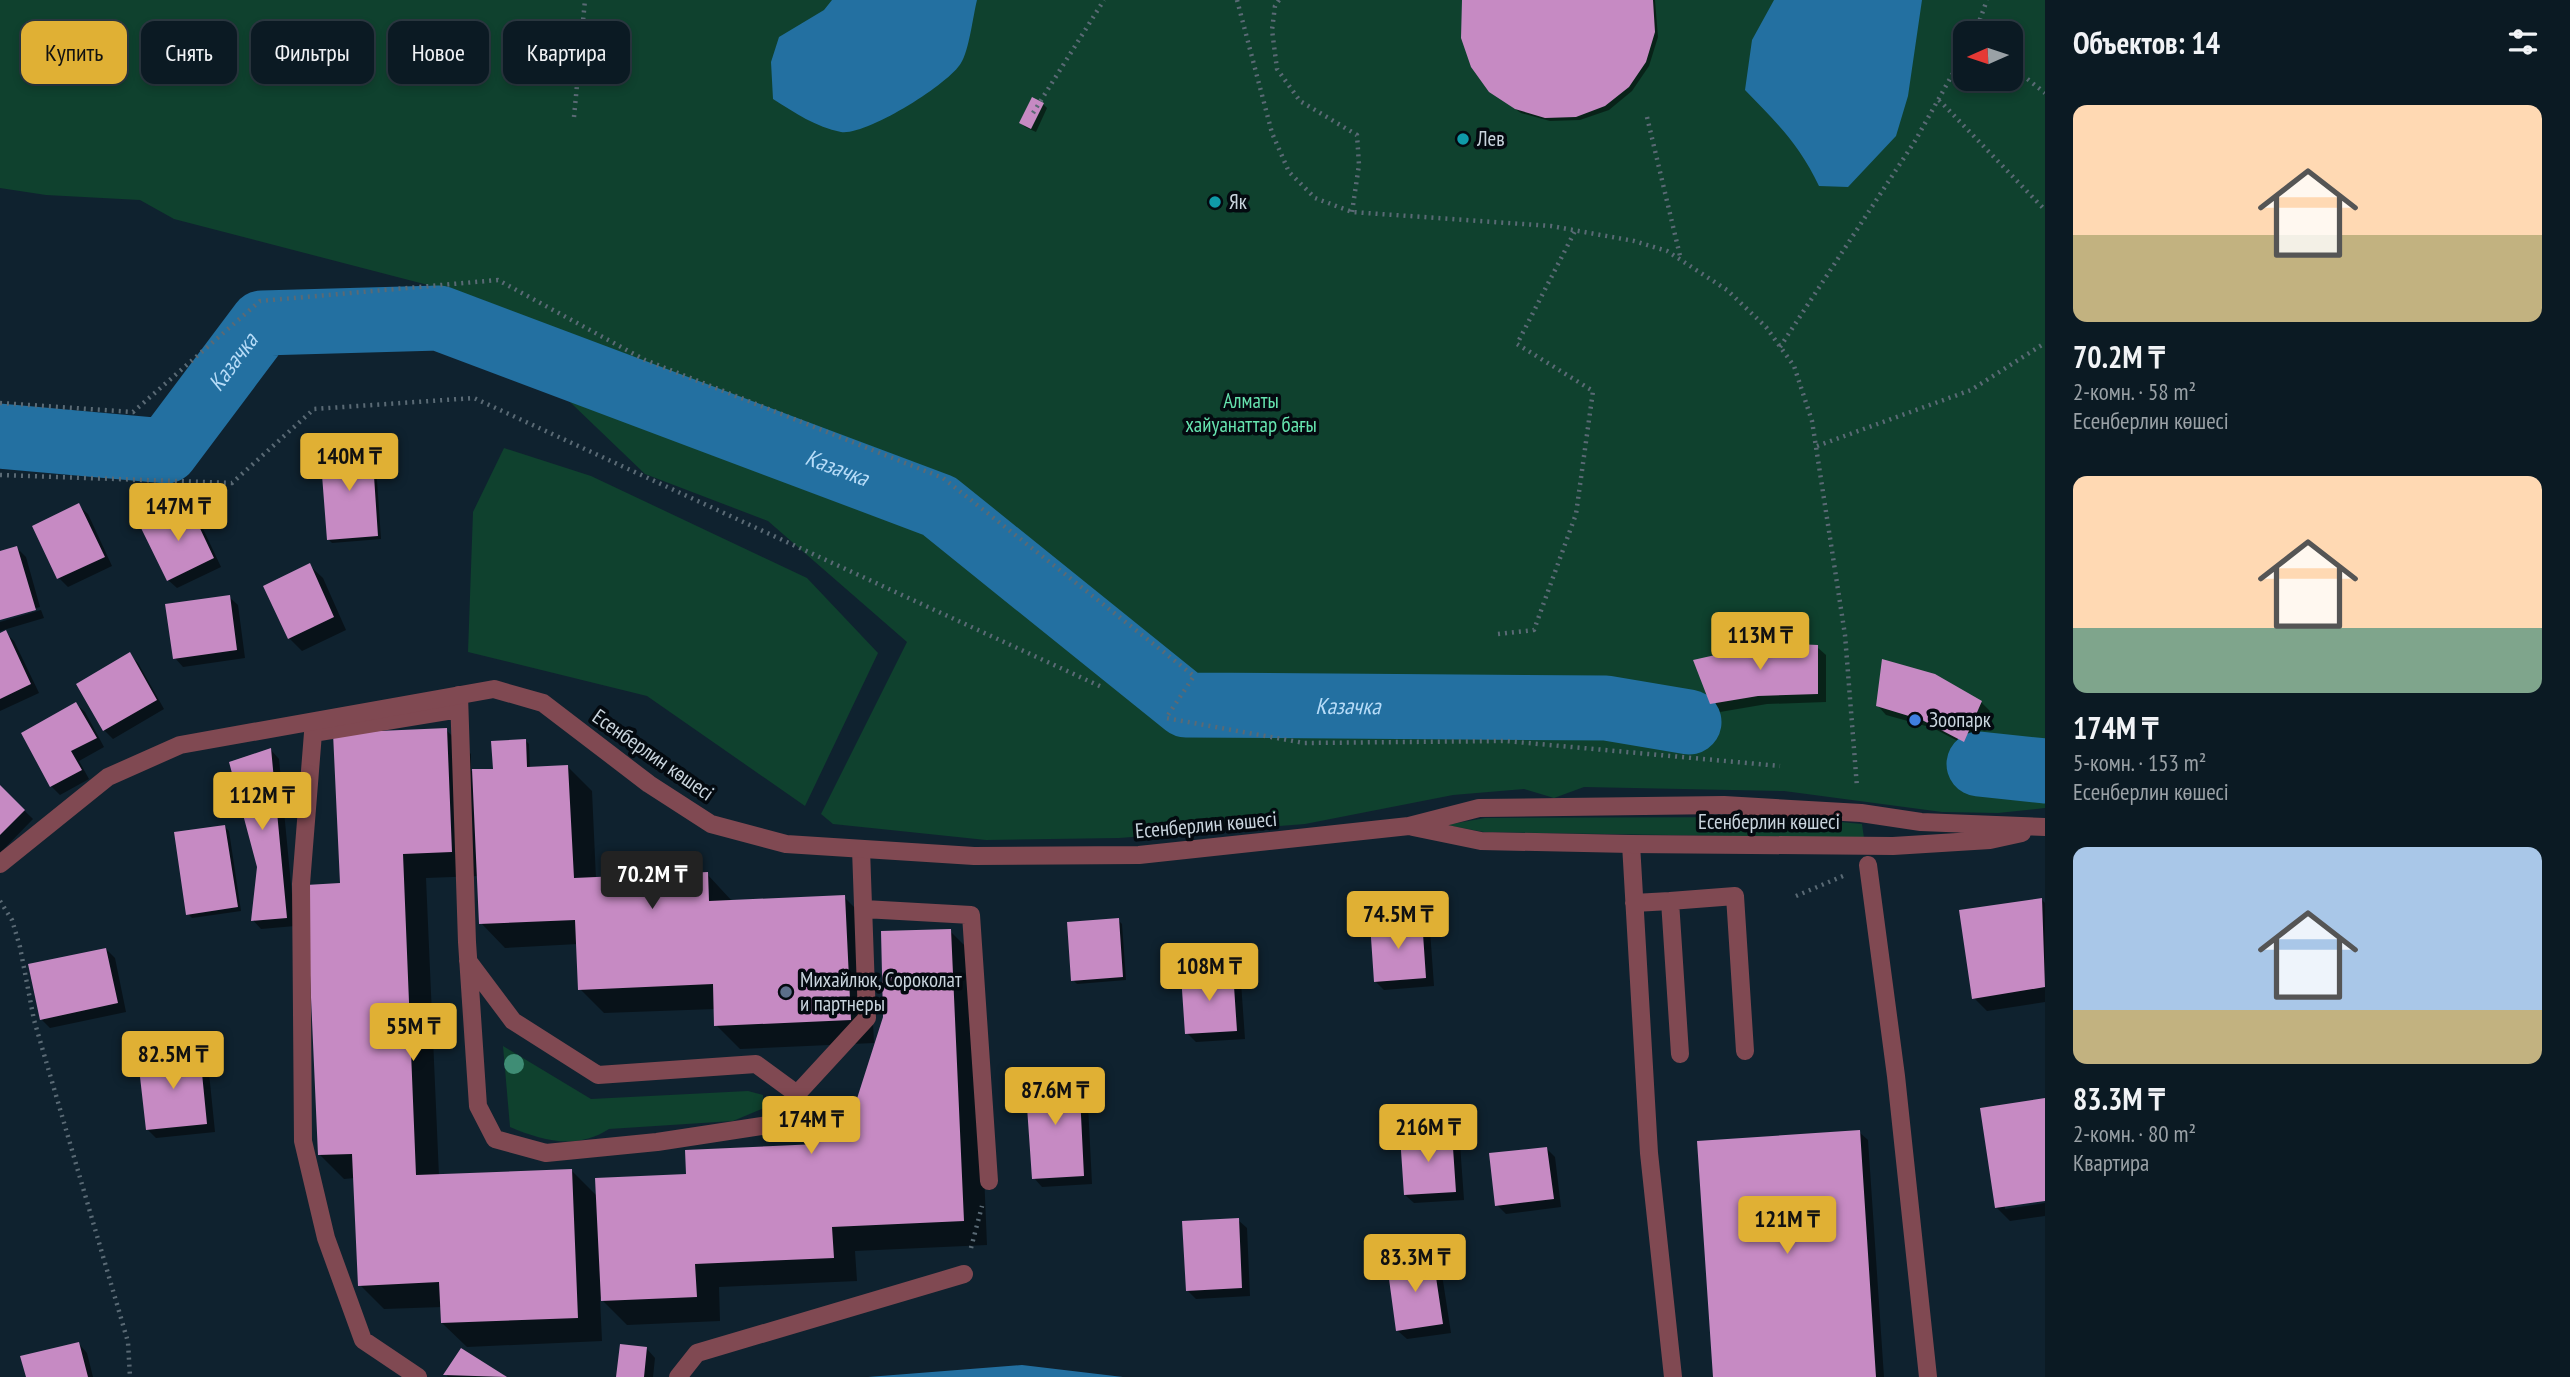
<!DOCTYPE html>
<html lang="ru">
<meta charset="utf-8">
<style>
body{margin:0;font-family:"PT Sans Narrow",sans-serif;background:#192730;color:#f1f3f6;height:100vh;display:flex;flex-direction:column;font-size:26px;white-space:nowrap}
*{box-sizing:border-box;margin:0}
p{font-size:23px;color:#9aa1a6}
.icon{flex:none;width:38px;height:38px;fill:none;stroke:currentColor;stroke-width:2;stroke-linecap:round;stroke-linejoin:round}
.map{position:relative;flex:1;overflow:hidden}
.details{display:flex;flex-direction:column;background:#0b1a23;width:525px}
.details>*{flex:none}
.guide{position:absolute;left:21px;top:21px;width:665px;height:63px;display:flex;gap:14px}
.needle{width:46px;rotate:267deg}
.tools{position:absolute;left:1953px;top:21px;display:grid;gap:14px}
.tools a{display:grid;place-items:center;width:70px;height:70px;border-radius:14px;background:#0b1a23;box-shadow:0 4px 10px #0003,0 0 0 2px #2b3841;font-size:35px}
.price{position:absolute;translate:-50% -60px;padding:0 16px;border-radius:7px;background:#e0b034;color:#111;font-size:23px;line-height:46px;filter:drop-shadow(0 2px 4px #0008)}
.price::after{content:'';position:absolute;left:50%;top:42px;width:21px;height:16px;margin-left:-10px;background:inherit;clip-path:polygon(0 0,100% 0,50% 100%)}
.price.selected{background:#222;color:#fff}
ul{padding:0;list-style:none}
li{display:grid;align-content:center;gap:14px;height:371px;padding:0 28px}
li span{display:grid;place-items:center;height:217px;border-radius:14px;color:#555}
li>.icon{margin-inline-start:auto}
span .icon{width:126px;height:126px;fill:#fffc;stroke-width:1}
li b{font-size:30px}
h2{display:flex;justify-content:space-between;align-items:center;height:84px;padding:0 28px;font-size:30px}
.chip{padding:0 24px;border-radius:14px;background:#0b1a23;box-shadow:0 4px 10px #0003,0 0 0 2px #2b3841;font-size:24px;line-height:63px}
.chip.selected{background:#e0b034;color:#111}
main{display:flex;flex:1;min-height:0}
.map>svg:first-child{display:block}
.green{fill:#0f412e;fill-rule:evenodd}
.water{fill:#2370a1}
.shadow{fill:#0007}
.lines{fill:none;stroke-linecap:round;stroke-linejoin:round}
.river{stroke:#2370a1;stroke-width:65}
.building{fill:#c68ac3}
.path{stroke:#5a6a75;stroke-width:4.5;stroke-dasharray:2 5;stroke-linecap:butt}
.service{stroke:#804952;stroke-width:18}
.minor{stroke:#804952;stroke-width:18}
.tree{fill:#3f8d75}
.culture-dot{fill:#0f9aa8;stroke:#040a10;stroke-width:2.5}
.shop-dot{fill:#3f7fe0;stroke:#040a10;stroke-width:2.5}
.service-dot{fill:#5c6f8a;stroke:#040a10;stroke-width:2.5}
.labels{text-anchor:middle;stroke-width:7;stroke-linejoin:round;paint-order:stroke}
.poi-label{font-size:21px;fill:#c9d4dd;stroke:#040a10;text-anchor:start}
.park-label{font-size:21px;fill:#66e4af;stroke:#040a10}
.street-label{font-size:21px;fill:#c9d4dd;stroke:#040a10}
.water-label{font-size:23px;font-style:italic;fill:#b7dcf8;stroke:#040a10}
</style>
<main>
<div class="map">
<svg width="2045" height="1377" viewBox="0 0 2045 1377">
<rect width="100%" height="100%" fill="#0f222f"/>
<path class="green" d="M0,0H2045V808L1998,813L1942,812L1784,791L1584,787L1554,798L1524,789L1453,795L1305,824L1119,838L986,840L833,824L821,814L907,642L768,521L645,474L522,356L510,313L478,298L174,219L140,200L46,195L0,188ZM1965,33H2011V79H1965Z
M504,448L591,476L807,578L878,653L805,806L647,696L468,652L473,512Z
M1787,817L1862,824L1864,838L1484,832L1446,825L1485,818Z
M503,1046L591,1099L748,1091L763,1095L764,1108L733,1121L609,1129C577,1150 543,1141 510,1127Z"/>
<path class="water" d="M832,0H977C973,16 969,51 961,63C949,84 866,136 841,132C816,127 795,113 773,99L771,62L779,37L824,10Z
M1774,0H1922L1908,96L1896,136L1848,187L1819,186C1799,144 1776,122 1745,90L1752,40Z
M1022,1365L1123,1377H868Z"/>
<path class="shadow" d="M1464,0H1655L1658,37L1649,66L1632,91L1609,110L1580,120L1550,121L1521,113L1496,95L1462,38Z
M1043,104L1047,108L1036,132L1025,127L1021,123Z
M371,447L375,451L381,539L332,543L328,539Z
M79,506L88,514L112,566L68,587L59,578L34,527Z
M188,507L197,516L221,567L177,588L168,580Z
M17,548L26,557L40,607L0,618V553Z
M309,565L323,578L346,630L302,651L289,638Z
M229,597L238,605L245,658L183,667L175,658Z
M41,610L44,618L0,631V622Z
M6,633L14,641L39,693L0,711V635Z
M1817,647L1826,655V702L1767,704L1720,712L1712,703Z
M129,654L138,663L164,709L113,739L104,730Z
M1981,702L1990,711L1973,749L1933,728L1886,715L1878,706Z
M76,704L85,712L104,747L79,761L89,779L60,795L51,786Z
M446,730L471,754V771L495,770L525,740L529,744L530,769L568,767L592,791L596,879L707,874L732,901L844,897L868,921L874,1043L740,1049L716,1025L715,1009L604,1013L580,989L578,944L505,948L481,923L479,876L426,878L439,1176L571,1170L598,1197L819,1146L855,1109L950,931L975,956L987,1245L855,1251L857,1281L719,1287L720,1321L627,1325L600,1298L602,1341L467,1347L442,1323V1307L384,1309L360,1285L355,1178L344,1179L320,1155L342,885Z
M271,750L279,759L295,926L261,929L253,920Z
M0,787L33,819L0,853Z
M225,827L229,831L241,911L192,918L188,914Z
M2041,899L2045,903V1002L1987,1011L1974,998Z
M1118,920L1122,924L1126,980L1077,984L1073,980Z
M1421,921L1430,930L1434,986L1384,990L1375,981Z
M106,949L115,958L126,1012L50,1028L41,1019Z
M1232,973L1241,982L1245,1039L1196,1042L1187,1033Z
M199,1054L208,1063L215,1132L156,1138L147,1129Z
M1078,1076L1087,1085L1092,1184L1042,1187L1034,1178Z
M2045,1100V1199L2005,1205V1209L2045,1203V1216L2010,1221L1996,1207Z
M1859,1132L1868,1140L1884,1377H1714Z
M1451,1135L1460,1144L1464,1200L1414,1203L1405,1195Z
M1547,1149L1555,1157L1561,1207L1506,1214L1497,1205Z
M1238,1220L1247,1228L1250,1296L1196,1299L1187,1290Z
M1432,1259L1441,1268L1451,1333L1407,1339L1398,1331Z
M79,1344L87,1353L93,1377H27Z
M647,1349L655,1358L653,1377H618Z
M461,1350L504,1377H448L446,1374Z"/>
<g class="lines">
<g class="river">
<path id="s1" d="M0,436L166,451L262,323L439,318L939,506L1186,705L1606,708L1689,722"/>
<path d="M1979,764L2045,771"/>
</g>
</g>
<path class="building" d="M1462,0H1653L1655,32L1646,62L1629,87L1605,106L1576,117L1545,118L1515,109L1489,92L1471,67L1461,38Z
M1032,97L1044,103L1031,129L1019,123Z
M372,446L378,536L327,540L320,449Z
M79,503L105,557L57,579L32,526Z
M189,505L214,558L167,581L141,528Z
M17,546L36,610L0,620V551Z
M310,563L334,617L288,639L263,586Z
M230,595L237,650L173,659L165,604Z
M6,630L31,684L0,699V633Z
M1769,643L1818,645V694L1758,696L1710,704L1693,660Z
M130,652L157,700L103,731L76,684Z
M1882,659L1935,674L1982,701L1964,742L1922,720L1876,706Z
M76,702L97,738L71,751L82,770L50,787L21,733Z
M447,728L452,852L403,854L416,1175L572,1169L578,1318L441,1323L439,1282L358,1286L352,1154L318,1155L306,885L340,883L333,733Z
M526,739L527,767L568,765L574,878L708,872L709,901L845,895L851,1020L714,1026L713,984L578,990L575,920L479,924L472,769H493L491,741Z
M271,748L287,918L251,921L257,867L229,762Z
M0,785L25,810L0,835Z
M225,825L238,907L186,915L174,832Z
M2042,898L2045,987L1972,999L1959,910Z
M1119,918L1123,977L1071,981L1067,922Z
M1422,919L1426,978L1374,982L1370,923Z
M951,929L964,1221L832,1227L834,1258L695,1264L697,1297L601,1301L595,1178L686,1174L685,1150L817,1144L816,1110L854,1108L883,1017L881,931Z
M106,948L118,1003L40,1020L28,964Z
M1233,971L1237,1031L1185,1034L1181,975Z
M200,1053L207,1124L146,1130L138,1059Z
M1079,1075L1084,1176L1032,1179L1025,1078Z
M2045,1098V1201L1995,1208L1980,1108Z
M1860,1130L1876,1377H1713L1697,1141Z
M1452,1133L1456,1192L1404,1195L1400,1136Z
M1547,1147L1554,1199L1495,1206L1489,1153Z
M1239,1218L1242,1288L1186,1291L1182,1221Z
M1433,1257L1443,1324L1396,1331L1387,1264Z
M79,1342L88,1377H26L20,1356Z
M620,1344L647,1347L644,1377H616Z
M461,1348L507,1377L443,1375Z"/>
<g class="lines">
<path class="path" d="M1237,0L1272,133L1289,172L1315,198L1352,212L1551,226L1634,241L1667,251L1727,290L1766,327L1794,366L1812,421L1845,635L1857,787
M1279,0L1275,6L1272,30L1277,69L1300,101L1357,135L1359,165L1352,212
M1975,33L1987,0
M2011,66L2045,93
M1939,100L2045,210
M1033,113L1104,0
M574,117L585,0
M1647,117L1681,260
M1780,347L1915,141L1965,52
M0,403L133,412L260,301L498,280L645,360L943,478L1194,676L1166,718L1304,743L1506,741L1780,766
M1817,446L1971,390L2045,343
M0,475L232,483L314,409L474,398L1104,688
M1498,634L1534,630L1576,514L1593,391L1517,344L1575,231
M1796,896L1843,876
M0,901L12,920L20,947L34,1020L128,1342L130,1377
M971,1248L982,1206"/>
<path class="service" d="M459,695L467,942L478,1106L495,1139L546,1153L657,1142L774,1124L797,1094L756,1064L598,1075L513,1021L468,961
M1631,844L1649,1153L1673,1377
M1868,865L1896,1076L1928,1377
M1634,903L1670,901
M864,909L971,915L989,1181
M1680,1054L1670,901L1735,896L1745,1051
M797,1094L867,1018L861,849
M418,1377L363,1340L326,1238L303,1141L301,884L313,733L459,709
M678,1377L697,1353L964,1274"/>
<path class="minor" d="M1413,827L1481,841L1631,844L1893,846L1990,840L2022,833
M0,864L108,777L180,745L494,689L543,703L649,784L711,824L786,844L974,856L1139,855L1409,826L1479,808L1724,805L1861,813L1921,822L2045,827"/>
</g>
<circle class="tree" cx="514" cy="1064" r="10"/>
<g class="culture-dot">
<circle cx="1463" cy="139" r="7"/>
<circle cx="1215" cy="202" r="7"/>
</g>
<circle class="shop-dot" cx="1915" cy="720" r="7"/>
<circle class="service-dot" cx="786" cy="992" r="7"/>
<g class="labels">
<g class="poi-label">
<text x="1477" y="146">Лев</text>
<text x="1229" y="209">Як</text>
<text x="1929" y="727">Зоопарк</text>
<text x="800" y="987">Михайлюк, Сороколат<tspan x="800" dy="24">и партнеры</tspan></text>
</g>
<g class="park-label">
<text x="1251" y="408">Алматы<tspan x="1251" dy="24">хайуанаттар бағы</tspan></text>
</g>
<g class="street-label">
<text transform="translate(653 755) rotate(35)" y="7">Есенберлин көшесі</text>
<text x="1769" y="829">Есенберлин көшесі</text>
<text transform="translate(1206 825) rotate(-5)" y="7">Есенберлин көшесі</text>
</g>
<g class="water-label">
<text dy="8" stroke="none"><textPath href="#s1" startOffset="278">Казачка</textPath></text>
<text dy="8" stroke="none"><textPath href="#s1" startOffset="929">Казачка</textPath></text>
<text dy="8" stroke="none"><textPath href="#s1" startOffset="1517">Казачка</textPath></text>
</g>
</g>
</svg>
<div class="tools">
<a><svg class="needle" viewBox="-14 -14 28 28"><path d="M0-13l5 13h-10z" fill="#e53935"/><path d="M0 13l5-13h-10z" fill="#9aa1a6"/></svg></a>
</div>
<b class="price" style="left:349px;top:493px">140M ₸</b>
<b class="price" style="left:178px;top:543px">147M ₸</b>
<b class="price" style="left:1760px;top:672px">113M ₸</b>
<b class="price" style="left:262px;top:832px">112M ₸</b>
<b class="price selected" style="left:652px;top:911px">70.2M ₸</b>
<b class="price" style="left:1398px;top:951px">74.5M ₸</b>
<b class="price" style="left:1209px;top:1003px">108M ₸</b>
<b class="price" style="left:413px;top:1063px">55M ₸</b>
<b class="price" style="left:173px;top:1091px">82.5M ₸</b>
<b class="price" style="left:1055px;top:1127px">87.6M ₸</b>
<b class="price" style="left:811px;top:1156px">174M ₸</b>
<b class="price" style="left:1428px;top:1164px">216M ₸</b>
<b class="price" style="left:1787px;top:1256px">121M ₸</b>
<b class="price" style="left:1415px;top:1294px">83.3M ₸</b>
<div class="guide">
<a class="chip selected">Купить</a>
<a class="chip">Снять</a>
<a class="chip">Фильтры</a>
<a class="chip">Новое</a>
<a class="chip">Квартира</a>
</div>
</div>
<section class="details">
<h2>Объектов: 14<svg class="icon" aria-label="filters" viewBox="0 0 24 24"><path d="M4 7h16M4 17h16"/><circle cx="9" cy="7" r="2"/><circle cx="15" cy="17" r="2"/></svg></h2>
<ul>
<li><span style="background:linear-gradient(#ffd9b3 60%,#c2b280 0)"><svg class="icon" aria-label="home" viewBox="0 0 24 24"><path d="M3 11l9-7 9 7M6 9v11h12V9"/></svg></span><div><b>70.2M ₸</b><p>2-комн. · 58 m²</p><p>Есенберлин көшесі</p></div></li>
<li><span style="background:linear-gradient(#ffd9b3 70%,#7fa58c 0)"><svg class="icon" aria-label="home" viewBox="0 0 24 24"><path d="M3 11l9-7 9 7M6 9v11h12V9"/></svg></span><div><b>174M ₸</b><p>5-комн. · 153 m²</p><p>Есенберлин көшесі</p></div></li>
<li><span style="background:linear-gradient(#a9c7e8 75%,#c2b280 0)"><svg class="icon" aria-label="home" viewBox="0 0 24 24"><path d="M3 11l9-7 9 7M6 9v11h12V9"/></svg></span><div><b>83.3M ₸</b><p>2-комн. · 80 m²</p><p>Квартира</p></div></li>
</ul>
</section>
</main>
